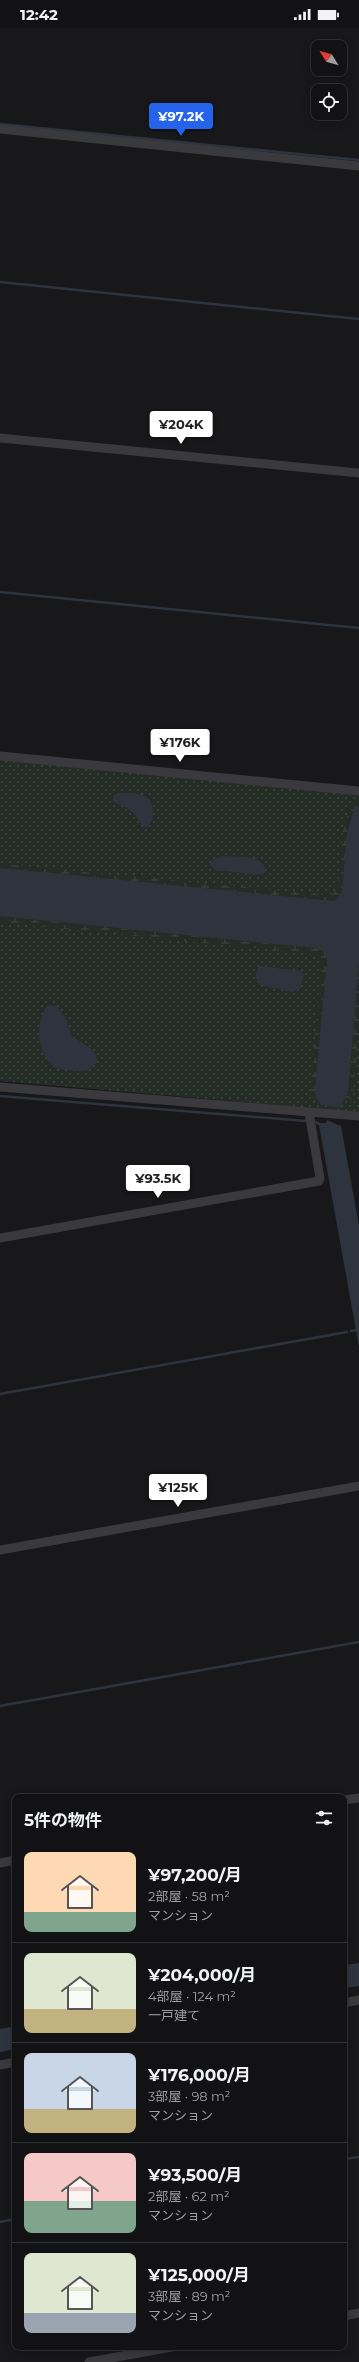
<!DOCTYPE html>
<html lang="ja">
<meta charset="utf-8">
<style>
body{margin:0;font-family:Montserrat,"Noto Sans JP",sans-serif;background:#1b1b1d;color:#f1f3f6;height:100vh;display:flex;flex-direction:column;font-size:15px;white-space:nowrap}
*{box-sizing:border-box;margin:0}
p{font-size:13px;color:#9c9ea0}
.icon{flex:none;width:22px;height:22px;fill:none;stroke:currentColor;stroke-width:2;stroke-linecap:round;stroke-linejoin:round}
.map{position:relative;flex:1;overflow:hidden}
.side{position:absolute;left:12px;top:1766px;width:335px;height:556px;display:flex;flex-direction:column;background:#121214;border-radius:8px;box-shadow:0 2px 10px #0003,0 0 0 1px #313234}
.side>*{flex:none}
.needle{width:26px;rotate:307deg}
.tools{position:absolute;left:311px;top:12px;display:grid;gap:8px}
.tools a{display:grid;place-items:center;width:36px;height:36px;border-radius:8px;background:#121214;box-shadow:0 2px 10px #0003,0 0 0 1px #313234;font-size:20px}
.price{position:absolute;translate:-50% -34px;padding:0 9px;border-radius:4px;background:#fff;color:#222;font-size:13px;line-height:26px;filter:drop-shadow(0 1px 2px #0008)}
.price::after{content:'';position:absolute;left:50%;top:24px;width:12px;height:9px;margin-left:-6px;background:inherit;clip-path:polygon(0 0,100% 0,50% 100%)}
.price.current{background:#2563eb;color:#fff}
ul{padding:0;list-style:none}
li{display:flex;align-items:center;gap:12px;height:100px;padding:0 12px}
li+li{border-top:1px solid #313234}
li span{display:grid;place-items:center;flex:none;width:112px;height:80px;border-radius:8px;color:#555}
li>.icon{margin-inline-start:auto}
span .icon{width:48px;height:48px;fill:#fffc;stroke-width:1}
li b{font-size:17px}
h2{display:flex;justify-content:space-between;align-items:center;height:48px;padding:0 12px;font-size:17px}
.status{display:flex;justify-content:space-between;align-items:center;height:28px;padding:0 20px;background:#121214;direction:ltr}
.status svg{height:11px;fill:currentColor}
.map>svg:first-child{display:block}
.grass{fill:url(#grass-dots)}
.wetland{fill:url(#wetland-marsh)}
.water{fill:#2e343d}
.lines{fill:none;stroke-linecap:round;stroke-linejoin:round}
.stream{stroke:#2e343d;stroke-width:2.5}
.minor{stroke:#39393e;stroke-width:9}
</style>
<div class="status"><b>12:42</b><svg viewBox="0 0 49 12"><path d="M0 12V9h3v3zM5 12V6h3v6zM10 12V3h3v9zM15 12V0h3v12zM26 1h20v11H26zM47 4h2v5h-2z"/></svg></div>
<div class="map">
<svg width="359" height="2334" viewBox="0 0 359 2334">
<defs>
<pattern id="grass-dots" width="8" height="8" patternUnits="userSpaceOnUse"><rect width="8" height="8" fill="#242c26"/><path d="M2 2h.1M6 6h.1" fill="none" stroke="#414843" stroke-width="1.8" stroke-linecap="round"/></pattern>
<pattern id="wetland-marsh" width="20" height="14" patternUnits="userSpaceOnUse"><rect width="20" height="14" fill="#242c26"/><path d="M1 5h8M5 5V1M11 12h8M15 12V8" fill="none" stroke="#414843"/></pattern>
</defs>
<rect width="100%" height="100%" fill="#18181a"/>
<path class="grass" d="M0,730L359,767V1084L0,1053Z"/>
<path class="wetland" d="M352,772H359V778L355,779L347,804L342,863L337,871L333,873L0,840V836L327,867L335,864L338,856L343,802Z
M0,888L316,920L322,922L327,931L316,1069L321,1077L310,1069L321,937L318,931L312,926L0,894Z
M359,935V1004L353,1067L340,1079L348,1064Z"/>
<path class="water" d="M117,765C132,765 154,763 153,784C153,791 152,794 147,800C140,798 139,791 134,786C128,780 121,777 113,774V768Z
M359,778V935L348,1064L340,1079L321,1077L316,1069L315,1061L327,931L322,923L316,920L0,888V840L333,873L337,871L342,863L347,804L355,779Z
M222,828C236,829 262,826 266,842L263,847L215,842L210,837L212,832Z
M259,938L301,943L304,946L300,961L292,964L260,957C255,950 254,946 259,938Z
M48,977L56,978L65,989L72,1009C82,1015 97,1020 97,1034C90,1043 84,1044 73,1042C68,1042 61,1042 57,1040C36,1029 34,993 48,977Z
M327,1092L341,1098L359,1197V1319L319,1097L321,1095H326Z
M359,1935V1958L344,1960V1937Z
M15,1998V2021L0,2024V2001Z"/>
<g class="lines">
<path class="stream" d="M0,96L359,132
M0,254L359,291
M0,564L359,600
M0,1068L306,1093
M315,1094L322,1097
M351,1303L356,1302
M0,1366L347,1304
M0,1678L359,1614
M344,2131L359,2129
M0,2194L15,2191"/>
<path class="minor" d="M0,101L359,138
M0,410L359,445
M0,728L359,763
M0,1059L359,1088
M0,1210L319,1153L320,1150L309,1084
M0,1522L359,1458
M344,1772L359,1770
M0,1835L15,1832
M344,1975L359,1972
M0,2037L15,2034
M344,2288L359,2285
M89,2334L172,2319"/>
</g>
</svg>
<div class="tools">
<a><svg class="needle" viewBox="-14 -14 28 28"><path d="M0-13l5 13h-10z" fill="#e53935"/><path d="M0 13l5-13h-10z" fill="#9c9ea0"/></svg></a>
<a><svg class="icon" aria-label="locate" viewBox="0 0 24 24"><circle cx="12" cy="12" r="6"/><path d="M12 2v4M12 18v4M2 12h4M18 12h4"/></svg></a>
</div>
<b class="price current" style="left:181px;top:109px">¥97.2K</b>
<b class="price" style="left:181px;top:417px">¥204K</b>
<b class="price" style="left:180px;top:735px">¥176K</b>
<b class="price" style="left:158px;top:1171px">¥93.5K</b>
<b class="price" style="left:178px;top:1480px">¥125K</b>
<section class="side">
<h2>5件の物件<svg class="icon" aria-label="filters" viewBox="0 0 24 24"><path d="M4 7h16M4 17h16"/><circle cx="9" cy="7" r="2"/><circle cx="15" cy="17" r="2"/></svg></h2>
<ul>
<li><span style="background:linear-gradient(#ffd9b3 75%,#7fa58c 0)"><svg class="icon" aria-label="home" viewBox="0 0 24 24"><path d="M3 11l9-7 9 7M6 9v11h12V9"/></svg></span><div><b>¥97,200/月</b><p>2部屋 · 58 m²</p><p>マンション</p></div></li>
<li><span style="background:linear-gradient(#dfe7d0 70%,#c2b280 0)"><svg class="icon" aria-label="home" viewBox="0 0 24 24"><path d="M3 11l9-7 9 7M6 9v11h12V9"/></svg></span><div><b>¥204,000/月</b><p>4部屋 · 124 m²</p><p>一戸建て</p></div></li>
<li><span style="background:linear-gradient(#c9d6e8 70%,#c2b280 0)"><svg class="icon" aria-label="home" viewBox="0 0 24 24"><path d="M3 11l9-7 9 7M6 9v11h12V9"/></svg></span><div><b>¥176,000/月</b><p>3部屋 · 98 m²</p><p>マンション</p></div></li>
<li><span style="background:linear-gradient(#f6c9c9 60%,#7fa58c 0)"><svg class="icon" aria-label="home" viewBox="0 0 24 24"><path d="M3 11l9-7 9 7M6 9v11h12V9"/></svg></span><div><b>¥93,500/月</b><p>2部屋 · 62 m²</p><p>マンション</p></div></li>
<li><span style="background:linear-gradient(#dfe7d0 75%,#9aa5b1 0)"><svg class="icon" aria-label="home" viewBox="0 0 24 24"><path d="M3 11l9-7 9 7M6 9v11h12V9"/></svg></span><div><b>¥125,000/月</b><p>3部屋 · 89 m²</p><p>マンション</p></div></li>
</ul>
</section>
</div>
